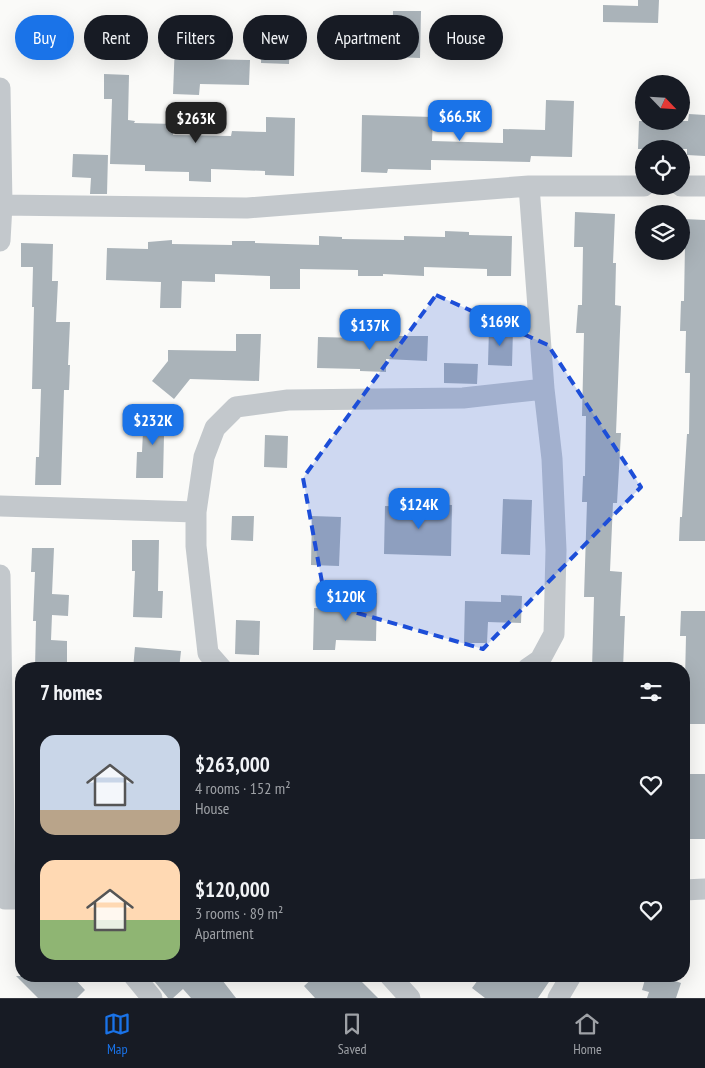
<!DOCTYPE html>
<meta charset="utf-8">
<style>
body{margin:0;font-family:"PT Sans Narrow",sans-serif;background:#242831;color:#f1f3f6;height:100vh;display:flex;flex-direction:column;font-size:19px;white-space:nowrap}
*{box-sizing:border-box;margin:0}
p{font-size:16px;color:#9ea1a6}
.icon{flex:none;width:28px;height:28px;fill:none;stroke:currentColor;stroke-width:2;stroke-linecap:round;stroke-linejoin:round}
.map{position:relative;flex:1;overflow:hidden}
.drawer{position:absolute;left:15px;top:662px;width:675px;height:320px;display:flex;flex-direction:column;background:#171b24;border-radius:20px;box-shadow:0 5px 20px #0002}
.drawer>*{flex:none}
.guide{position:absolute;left:15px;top:15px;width:675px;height:45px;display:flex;gap:10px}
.needle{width:32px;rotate:115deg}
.fabs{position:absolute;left:635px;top:75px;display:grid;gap:10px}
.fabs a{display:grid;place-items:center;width:55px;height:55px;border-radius:50%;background:#171b24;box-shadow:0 5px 20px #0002;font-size:25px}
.price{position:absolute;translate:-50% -42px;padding:0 11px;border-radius:10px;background:#1a73e8;color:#fff;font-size:16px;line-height:32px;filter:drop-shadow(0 1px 2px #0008)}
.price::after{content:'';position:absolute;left:50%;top:30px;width:15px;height:11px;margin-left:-8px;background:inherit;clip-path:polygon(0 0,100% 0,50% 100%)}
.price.selected{background:#222;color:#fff}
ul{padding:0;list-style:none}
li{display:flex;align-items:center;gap:15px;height:125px;padding:0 25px}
li span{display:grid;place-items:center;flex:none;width:140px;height:100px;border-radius:15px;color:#555}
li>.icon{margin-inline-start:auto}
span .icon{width:60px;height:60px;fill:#fffc;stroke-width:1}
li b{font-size:21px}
h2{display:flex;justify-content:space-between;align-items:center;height:60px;padding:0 25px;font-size:21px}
.tag{padding:0 18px;border-radius:22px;background:#171b24;box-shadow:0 5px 20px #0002;font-size:18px;line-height:45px}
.tag.selected{background:#1a73e8;color:#fff}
.tabs{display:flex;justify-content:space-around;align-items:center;height:70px;border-top:1px solid #363941;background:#171b24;font-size:14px;color:#9ea1a6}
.tabs a{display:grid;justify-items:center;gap:2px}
.tabs .selected{color:#1a73e8}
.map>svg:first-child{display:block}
.building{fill:#aab3b9}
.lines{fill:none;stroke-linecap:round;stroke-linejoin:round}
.minor{stroke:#c3c8cc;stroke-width:21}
.marked{fill:#1d4ed8;fill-opacity:0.2;stroke:#1d4ed8;stroke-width:4;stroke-dasharray:10 6;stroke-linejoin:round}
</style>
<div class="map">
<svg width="705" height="998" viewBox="0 0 705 998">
<rect width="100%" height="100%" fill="#fafaf8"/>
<path class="building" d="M638,0H659L658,23L603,22V5L638,6Z
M393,11H421L420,58L392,57Z
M176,17L201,18L200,59L250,60L249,85L200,84L199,95L173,94Z
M262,31H290L289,64L261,63Z
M104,74L129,75L128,120L135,121L134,123L174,124L173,135L231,136L232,131L266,132V117L295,118L294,176L265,175V171L211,169V182L189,181V172L145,171V165L110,164L112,99H104Z
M546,100L574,101L572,157L531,156L530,162L431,160V170L388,169L387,173L361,172L362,115L433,117L432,141L503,143V129L545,130Z
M689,114L705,115V156L687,155V149H638L639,121H688Z
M73,154L108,155L107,194H90L91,178L72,177Z
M575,212L615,214L613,263H616L615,305L621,306L616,433H621L617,503H613L610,571L622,572L620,616H625L623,669H592L594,597H584L587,502H582L583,476H585L586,416H582L584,333H576L578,305H582L583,247H574Z
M683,219L705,220V541H679L680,517H682L687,434H689L690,373H685L686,331H680L681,301H684L685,245H683Z
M445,231L469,232V235L512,236L511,276H487V269L424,267V276L383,274V276H358V270L300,269V289H270V276L215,274V282L182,281L181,308H160L161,282L106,280L107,248L148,249V242L172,240V244L232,245V241H255V243L319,245V236L342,237V239L404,240V236L445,237Z
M21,243L53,244L52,281H58L56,322H70L68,365H70L69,390H64L61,485H35L36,457H39L41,389H32L34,307H32L33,267H21Z
M489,328L513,329L512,366L488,365Z
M361,330L387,331V336H428L427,361L386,359V372L360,371V369L317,368L318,337L361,338Z
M236,334H261L259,381L190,379L174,399L152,381L168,361V350L236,351Z
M444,363L478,364L477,384L444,383Z
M144,411L168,412V435H164L163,478H136L137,452H142Z
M265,435L288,436L287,468L264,467Z
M503,499L532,500L530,555L501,554Z
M421,504L452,505L451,556L384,554L385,506L421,507Z
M232,516H254L253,541L231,540Z
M312,516L341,517L339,566L311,565Z
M132,540H159L158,591H163L162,618L133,617L135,571H132Z
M32,548H54L52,594L69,595L68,616L52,615L51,640L67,641V669H35L36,621H33L35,572H31Z
M351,592L377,593L376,641L336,640L335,650H313L314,608L350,609Z
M501,595L522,596L521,623L488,622L487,643H464L465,601L501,602Z
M681,611H705V724H684L686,636H680Z
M236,620L260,621L259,655L235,654Z
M135,647L181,651L179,669H133Z
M690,774H705V839H689L690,803H684V782H690Z
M16,976H72L85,990L77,998H38Z
M150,976H219L236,998H191L183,989L173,998H168Z
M315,976H356L378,998H315L304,986Z
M481,976H553L538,998H485L472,988Z
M646,976H661L681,983L676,998H647L649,992L642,990Z"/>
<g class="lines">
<path class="minor" d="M0,88L2,205L0,241
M681,186H705
M0,205L247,208L529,186H644
M0,506L196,512
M0,575L5,899H21
M222,669L208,653L196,546V512L204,457L215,428L236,407L288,400L463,398L544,389
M527,669L540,660L554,634L556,550L552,459L544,389L529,186
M684,890L705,889
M134,976L152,998
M390,976L410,998
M558,998L571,976"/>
</g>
<path class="marked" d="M436,295L548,345L641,487L483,649L326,604L303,478Z"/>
</svg>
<div class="fabs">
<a><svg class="needle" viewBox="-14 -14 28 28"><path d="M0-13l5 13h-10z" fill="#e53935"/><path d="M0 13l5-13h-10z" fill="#9ea1a6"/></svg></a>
<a><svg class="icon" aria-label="locate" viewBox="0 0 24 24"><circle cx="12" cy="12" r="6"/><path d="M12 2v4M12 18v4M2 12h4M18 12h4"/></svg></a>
<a><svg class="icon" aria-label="layers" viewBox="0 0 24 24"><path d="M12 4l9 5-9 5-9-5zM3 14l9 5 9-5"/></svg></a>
</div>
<b class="price" style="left:460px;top:142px">$66.5K</b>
<b class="price selected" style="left:196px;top:144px">$263K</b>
<b class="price" style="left:500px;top:347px">$169K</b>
<b class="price" style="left:370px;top:351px">$137K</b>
<b class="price" style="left:153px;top:446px">$232K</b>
<b class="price" style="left:419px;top:530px">$124K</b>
<b class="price" style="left:346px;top:622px">$120K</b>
<div class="guide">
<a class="tag selected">Buy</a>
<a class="tag">Rent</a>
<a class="tag">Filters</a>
<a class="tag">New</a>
<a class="tag">Apartment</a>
<a class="tag">House</a>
</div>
<section class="drawer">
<h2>7 homes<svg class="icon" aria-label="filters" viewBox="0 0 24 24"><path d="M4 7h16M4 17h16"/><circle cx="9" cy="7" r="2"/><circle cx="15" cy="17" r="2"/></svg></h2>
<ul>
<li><span style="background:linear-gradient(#c9d6e8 75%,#b9a48a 0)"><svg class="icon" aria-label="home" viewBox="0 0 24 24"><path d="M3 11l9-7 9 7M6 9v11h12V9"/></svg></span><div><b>$263,000</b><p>4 rooms · 152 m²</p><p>House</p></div><svg class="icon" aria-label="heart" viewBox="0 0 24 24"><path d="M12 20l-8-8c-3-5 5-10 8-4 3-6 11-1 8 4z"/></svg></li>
<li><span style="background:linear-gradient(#ffd9b3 60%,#8fb573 0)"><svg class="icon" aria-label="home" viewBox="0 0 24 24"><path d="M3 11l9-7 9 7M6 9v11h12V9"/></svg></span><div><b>$120,000</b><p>3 rooms · 89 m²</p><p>Apartment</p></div><svg class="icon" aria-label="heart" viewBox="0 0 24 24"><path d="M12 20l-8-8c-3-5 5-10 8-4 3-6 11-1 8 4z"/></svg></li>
</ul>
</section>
</div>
<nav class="tabs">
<a class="selected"><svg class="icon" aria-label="map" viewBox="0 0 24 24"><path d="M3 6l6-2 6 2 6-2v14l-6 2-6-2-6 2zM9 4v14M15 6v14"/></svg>Map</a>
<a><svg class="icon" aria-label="saved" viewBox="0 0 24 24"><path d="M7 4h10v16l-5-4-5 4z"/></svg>Saved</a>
<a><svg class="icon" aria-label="home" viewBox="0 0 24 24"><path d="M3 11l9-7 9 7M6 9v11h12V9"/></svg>Home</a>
</nav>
